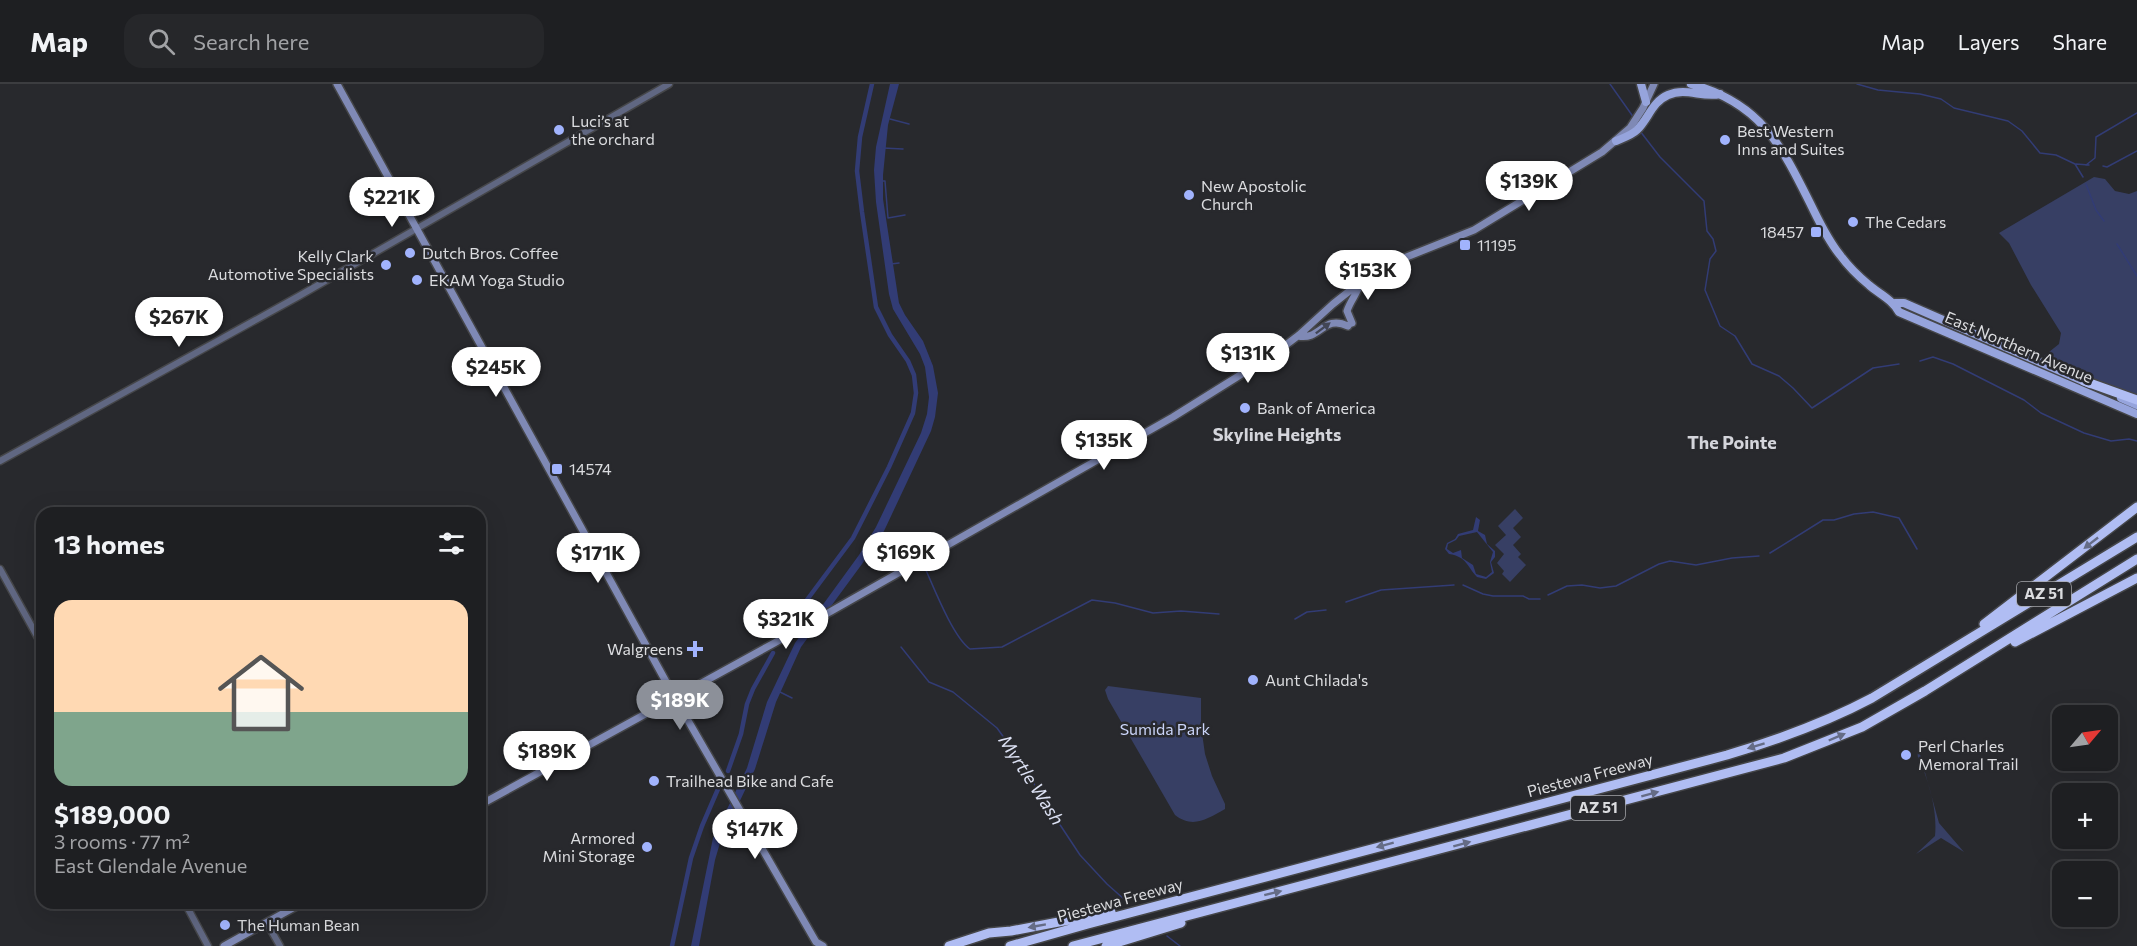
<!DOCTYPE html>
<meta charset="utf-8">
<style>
body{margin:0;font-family:Commissioner,sans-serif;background:#26272a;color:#f1f3f6;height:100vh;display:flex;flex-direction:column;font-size:22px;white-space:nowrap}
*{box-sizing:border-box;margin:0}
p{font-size:20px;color:#a1a2a5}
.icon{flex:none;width:33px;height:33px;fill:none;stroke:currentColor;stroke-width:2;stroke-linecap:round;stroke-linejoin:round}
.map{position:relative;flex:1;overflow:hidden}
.sheet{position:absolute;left:36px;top:423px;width:450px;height:402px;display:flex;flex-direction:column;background:#1e1f22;border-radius:18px;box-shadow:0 6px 24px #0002,0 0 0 2px #3c3d40}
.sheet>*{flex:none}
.needle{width:39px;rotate:61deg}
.controls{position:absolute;left:2052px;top:621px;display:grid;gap:12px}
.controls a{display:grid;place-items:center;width:66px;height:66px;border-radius:12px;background:#1e1f22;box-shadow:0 6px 24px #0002,0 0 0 2px #3c3d40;font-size:30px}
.price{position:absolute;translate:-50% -51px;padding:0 14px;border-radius:21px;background:#fff;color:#222;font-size:20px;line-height:39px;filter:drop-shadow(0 2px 3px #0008)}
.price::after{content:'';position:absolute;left:50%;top:36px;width:18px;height:14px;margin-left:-9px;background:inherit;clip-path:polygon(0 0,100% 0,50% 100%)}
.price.selected{background:#8c9099;color:#fff}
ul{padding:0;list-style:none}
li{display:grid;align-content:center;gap:12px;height:318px;padding:0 18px}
li span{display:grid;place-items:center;height:186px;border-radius:18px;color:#555}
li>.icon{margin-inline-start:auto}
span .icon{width:108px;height:108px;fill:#fffc;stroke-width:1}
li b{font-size:26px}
h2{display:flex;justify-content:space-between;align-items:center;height:72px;padding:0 18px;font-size:26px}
header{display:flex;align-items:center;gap:36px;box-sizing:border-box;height:84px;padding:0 30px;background:#1e1f22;border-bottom:2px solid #3c3d40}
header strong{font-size:28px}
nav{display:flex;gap:33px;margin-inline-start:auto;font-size:21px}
.search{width:420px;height:54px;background:#26272a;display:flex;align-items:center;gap:15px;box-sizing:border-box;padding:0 21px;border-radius:18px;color:#a1a2a5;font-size:22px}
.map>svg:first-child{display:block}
.green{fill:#373f64}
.water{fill:#323c75;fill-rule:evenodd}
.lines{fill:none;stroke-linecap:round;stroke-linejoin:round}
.stream{stroke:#323c75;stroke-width:1.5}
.canal{stroke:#323c75;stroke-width:4.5}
.tertiary-casing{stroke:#454649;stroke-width:9}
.secondary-casing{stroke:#454649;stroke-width:10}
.primary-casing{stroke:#454649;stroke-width:11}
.motorway-casing{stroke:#454649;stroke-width:12}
.tertiary{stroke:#606782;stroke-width:6}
.secondary{stroke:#7f89b5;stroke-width:7}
.primary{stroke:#96a4dc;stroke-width:8}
.motorway{stroke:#b0bdf3;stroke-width:9}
.oneway{fill:#424656}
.oneway2{fill:#656c86}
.poi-dot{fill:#a1b3fd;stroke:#28292d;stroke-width:2}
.labels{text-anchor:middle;stroke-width:5;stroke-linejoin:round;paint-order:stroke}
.shield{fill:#28292d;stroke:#a5a6aa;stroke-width:1.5}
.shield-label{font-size:15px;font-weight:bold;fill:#dbdcdf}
.poi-label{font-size:16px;fill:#dbdcdf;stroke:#28292d;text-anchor:start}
.street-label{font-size:16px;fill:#dbdcdf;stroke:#28292d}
.park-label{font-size:16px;fill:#cad4f8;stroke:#28292d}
.neighbourhood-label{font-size:18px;font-weight:bold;fill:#d4d5db;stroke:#28292d}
.water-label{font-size:18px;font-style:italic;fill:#dde2f5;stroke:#28292d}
</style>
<header>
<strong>Map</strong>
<div class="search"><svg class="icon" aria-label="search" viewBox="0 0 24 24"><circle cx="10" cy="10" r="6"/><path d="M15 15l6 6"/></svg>Search here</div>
<nav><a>Map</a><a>Layers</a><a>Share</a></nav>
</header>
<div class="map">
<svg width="2137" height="862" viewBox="0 0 2137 862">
<rect width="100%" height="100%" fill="#28292d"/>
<path class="green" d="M2094,93L2105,95L2115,107L2129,110L2137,107V311L2118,306L2044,272L2059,260L2061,249L2031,201L2009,159L1999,149Z
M1515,425L1523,434L1513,444L1521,453L1513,461L1521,470L1518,473L1526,481L1510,498L1502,490L1504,487L1497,479L1504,470L1495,461L1506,451L1498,442Z
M1108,602L1201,614V642L1205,670L1212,692L1225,720V725C1207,735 1193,745 1175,731L1108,615L1105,606Z
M1918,663L1939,739L1964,768L1941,754L1916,770L1935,752C1937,731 1932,710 1925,690C1921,678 1916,677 1918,663Z"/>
<path class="water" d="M890,0H899L888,41L883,91V115L899,219L905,231L923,257L933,282L938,309L935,333L931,347L884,447L862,480L801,563L776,618L755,685L720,759L715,776L699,862H691L713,754L747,684L767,618L795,559L859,471L876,443L921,349L927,330L929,313L925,283L920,270L893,225L889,210L876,118L874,86L876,63Z
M1476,433L1480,436L1478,447L1485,451L1487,460L1495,467V473L1491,478L1494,489L1486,495L1477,493C1466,481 1467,473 1449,470L1445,465L1447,459L1455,455L1458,450L1473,446ZM1477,448L1493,468L1490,478L1492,488L1486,493L1476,490L1473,481L1462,474L1461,466L1453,469L1447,465L1448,460L1456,456L1459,452Z"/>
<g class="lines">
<path class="stream" d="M1610,0L1634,34
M1857,0L1878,6L1920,10L1941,15L1954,24L2008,37L2022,47L2040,69L2056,71L2075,80L2083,93
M890,35L909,40
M1640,47L1660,73L1704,117L1707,147L1713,155L1716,167L1710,175L1705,206L1720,242L1735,252L1752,280L1779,292L1793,304L1812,324L1873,284L1899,280
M883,64L903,65
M2076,80L2089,81
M2086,81L2095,74L2096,53L2137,29
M2103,82L2107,83L2137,67
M883,97H885L888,134L905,131
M2086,100L2096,126L2104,137
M2117,160L2137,192
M891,180L899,179
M1920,277L1933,273L1953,280L2024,316L2041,329L2084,349L2111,357L2129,355L2137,357
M1770,469L1823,436H1834L1854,430L1873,428L1899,434L1917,465
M928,475L931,479L925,484C934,504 953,553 970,565L1002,563L1092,516L1115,519L1153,529L1181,527L1219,530
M1463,501L1483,510L1493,512H1523L1529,515H1540
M1548,511L1567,502L1582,501L1600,504L1616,502L1659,480L1670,477L1696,481L1732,474L1759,472
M1346,518L1381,506L1454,501
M1295,535L1307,528L1326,526
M901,563L929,598L953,608L997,644L1023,680L1041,712L1080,771L1107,800L1125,816
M780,608L792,614
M1167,852L1180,862"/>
<path class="canal" d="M786,544L853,454L889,383L913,329L916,309L914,291L908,277L890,251L876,223L862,128L857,87L860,53L872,0
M728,687L741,650L747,620L753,605L773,569
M672,862L691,774L702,742L718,705"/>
<defs>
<path id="tertiary" d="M0,377L299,212L669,0
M0,485L42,561
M185,819L208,862
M267,839L280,862"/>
<path id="secondary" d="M337,0L675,614L816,858L823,862
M1352,239L1347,227C1351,215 1358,209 1361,197
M1298,252C1321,257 1323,230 1348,242
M480,721L798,546L1173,333L1274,270L1299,251L1333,220L1367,193L1404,174L1474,146L1602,68L1630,44L1643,24L1654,0
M224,862L302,819"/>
<path id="primary" d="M1641,0L1646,18
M1691,0C1760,19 1780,59 1810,119C1819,137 1827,155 1840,171C1848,182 1858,192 1869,201C1879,210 1892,215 1899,228L2137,330
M1616,57C1623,54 1632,51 1637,46C1649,34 1652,18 1668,11C1686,3 1702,14 1720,10
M1895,219H1904L2090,300
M2121,314L2137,321"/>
<path id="motorway" d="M2084,297L2137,316
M1984,540L2137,423
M2015,558L2137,494
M949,862L989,849L1011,847L1111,828
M1010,862L1088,840L1727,671C1777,656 1825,639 1872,614L2137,453
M1073,862L1784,674L1862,643L1925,607L2137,475
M1106,862L1181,839"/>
</defs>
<use href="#tertiary" class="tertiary-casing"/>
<use href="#secondary" class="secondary-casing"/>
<use href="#primary" class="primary-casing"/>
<use href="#motorway" class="motorway-casing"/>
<use href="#tertiary" class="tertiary"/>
<use href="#secondary" class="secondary"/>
<use href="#primary" class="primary"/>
<use href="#motorway" class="motorway"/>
</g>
<defs><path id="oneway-solid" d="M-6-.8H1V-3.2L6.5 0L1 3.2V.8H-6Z" transform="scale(1.5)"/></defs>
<use class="oneway" href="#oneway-solid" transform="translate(1323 244) rotate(-37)"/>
<g class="oneway2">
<use href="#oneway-solid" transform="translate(2091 459) rotate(142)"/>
<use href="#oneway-solid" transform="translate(1837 653) rotate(-23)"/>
<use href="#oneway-solid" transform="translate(1756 662) rotate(163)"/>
<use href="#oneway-solid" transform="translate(1650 710) rotate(-15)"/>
<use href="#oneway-solid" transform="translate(1462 760) rotate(-15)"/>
<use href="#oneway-solid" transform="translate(1385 761) rotate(165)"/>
<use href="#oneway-solid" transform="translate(1273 809) rotate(-14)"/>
<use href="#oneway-solid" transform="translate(1037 842) rotate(170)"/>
</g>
<g class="poi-dot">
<circle cx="559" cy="46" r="6"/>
<circle cx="1725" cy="56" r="6"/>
<circle cx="1189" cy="111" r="6"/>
<circle cx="1853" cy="138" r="6"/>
<rect x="1810" y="142" width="12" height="12" rx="3"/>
<rect x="1459" y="155" width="12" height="12" rx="3"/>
<circle cx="410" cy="169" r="6"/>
<circle cx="386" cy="181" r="6"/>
<circle cx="417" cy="196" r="6"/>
<circle cx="1245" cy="324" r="6"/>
<rect x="551" y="379" width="12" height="12" rx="3"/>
<path d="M692 556h6v6h6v6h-6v6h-6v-6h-6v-6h6z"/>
<circle cx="1253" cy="596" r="6"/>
<circle cx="1906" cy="671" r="6"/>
<circle cx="654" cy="697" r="6"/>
<circle cx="647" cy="763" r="6"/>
<circle cx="225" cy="841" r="6"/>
</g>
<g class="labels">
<g class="shield">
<rect x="2017" y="498" width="54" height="24" rx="4.5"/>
<rect x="1571" y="712" width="54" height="24" rx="4.5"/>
</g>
<g class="shield-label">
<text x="2044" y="515">AZ 51</text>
<text x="1598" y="729">AZ 51</text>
</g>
<g class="poi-label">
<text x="571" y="43">Luci’s at<tspan x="571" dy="18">the orchard</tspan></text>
<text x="1737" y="53">Best Western<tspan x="1737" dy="18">Inns and Suites</tspan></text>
<text x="1201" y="108">New Apostolic<tspan x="1201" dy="18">Church</tspan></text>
<text x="1865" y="144">The Cedars</text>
<text x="1804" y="154" text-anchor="end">18457</text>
<text x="1477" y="167">11195</text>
<text x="422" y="175">Dutch Bros. Coffee</text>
<text x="374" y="178" text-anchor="end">Kelly Clark<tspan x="374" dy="18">Automotive Specialists</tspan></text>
<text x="429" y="202">EKAM Yoga Studio</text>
<text x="1257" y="330">Bank of America</text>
<text x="569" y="391">14574</text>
<text x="683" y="571" text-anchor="end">Walgreens</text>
<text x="1265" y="602">Aunt Chilada's</text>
<text x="1918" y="668">Perl Charles<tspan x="1918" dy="18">Memoral Trail</tspan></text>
<text x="666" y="703">Trailhead Bike and Cafe</text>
<text x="635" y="760" text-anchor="end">Armored<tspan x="635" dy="18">Mini Storage</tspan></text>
<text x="237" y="847">The Human Bean</text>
</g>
<g class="street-label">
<text transform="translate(2019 263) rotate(23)" y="6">East Northern Avenue</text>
<text transform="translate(1590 691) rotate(-15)" y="6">Piestewa Freeway</text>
<text transform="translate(1120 816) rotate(-15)" y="6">Piestewa Freeway</text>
</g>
<g class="park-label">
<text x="1165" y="651">Sumida Park</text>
</g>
<g class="neighbourhood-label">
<text x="1277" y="357">Skyline Heights</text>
<text x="1732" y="365">The Pointe</text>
</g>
<g class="water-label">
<text transform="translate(1031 696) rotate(57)" y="6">Myrtle Wash</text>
</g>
</g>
</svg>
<div class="controls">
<a><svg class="needle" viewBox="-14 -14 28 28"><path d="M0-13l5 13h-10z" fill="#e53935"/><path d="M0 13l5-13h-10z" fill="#a1a2a5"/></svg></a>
<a>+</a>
<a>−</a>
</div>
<b class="price" style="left:1529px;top:128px">$139K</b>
<b class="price" style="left:392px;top:144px">$221K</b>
<b class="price" style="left:1368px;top:217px">$153K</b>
<b class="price" style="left:179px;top:264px">$267K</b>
<b class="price" style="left:1248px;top:300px">$131K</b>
<b class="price" style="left:496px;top:314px">$245K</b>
<b class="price" style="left:1104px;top:387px">$135K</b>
<b class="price" style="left:906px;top:499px">$169K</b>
<b class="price" style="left:598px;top:500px">$171K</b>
<b class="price" style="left:786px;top:566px">$321K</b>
<b class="price selected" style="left:680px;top:647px">$189K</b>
<b class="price" style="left:547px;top:698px">$189K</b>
<b class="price" style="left:755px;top:776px">$147K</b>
<section class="sheet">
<h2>13 homes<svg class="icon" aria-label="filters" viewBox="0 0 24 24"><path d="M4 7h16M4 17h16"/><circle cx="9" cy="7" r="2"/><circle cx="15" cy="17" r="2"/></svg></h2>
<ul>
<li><span style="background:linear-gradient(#ffd9b3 60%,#7fa58c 0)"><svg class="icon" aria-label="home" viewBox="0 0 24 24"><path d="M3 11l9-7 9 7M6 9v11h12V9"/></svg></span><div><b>$189,000</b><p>3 rooms · 77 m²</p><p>East Glendale Avenue</p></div></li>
</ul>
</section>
</div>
